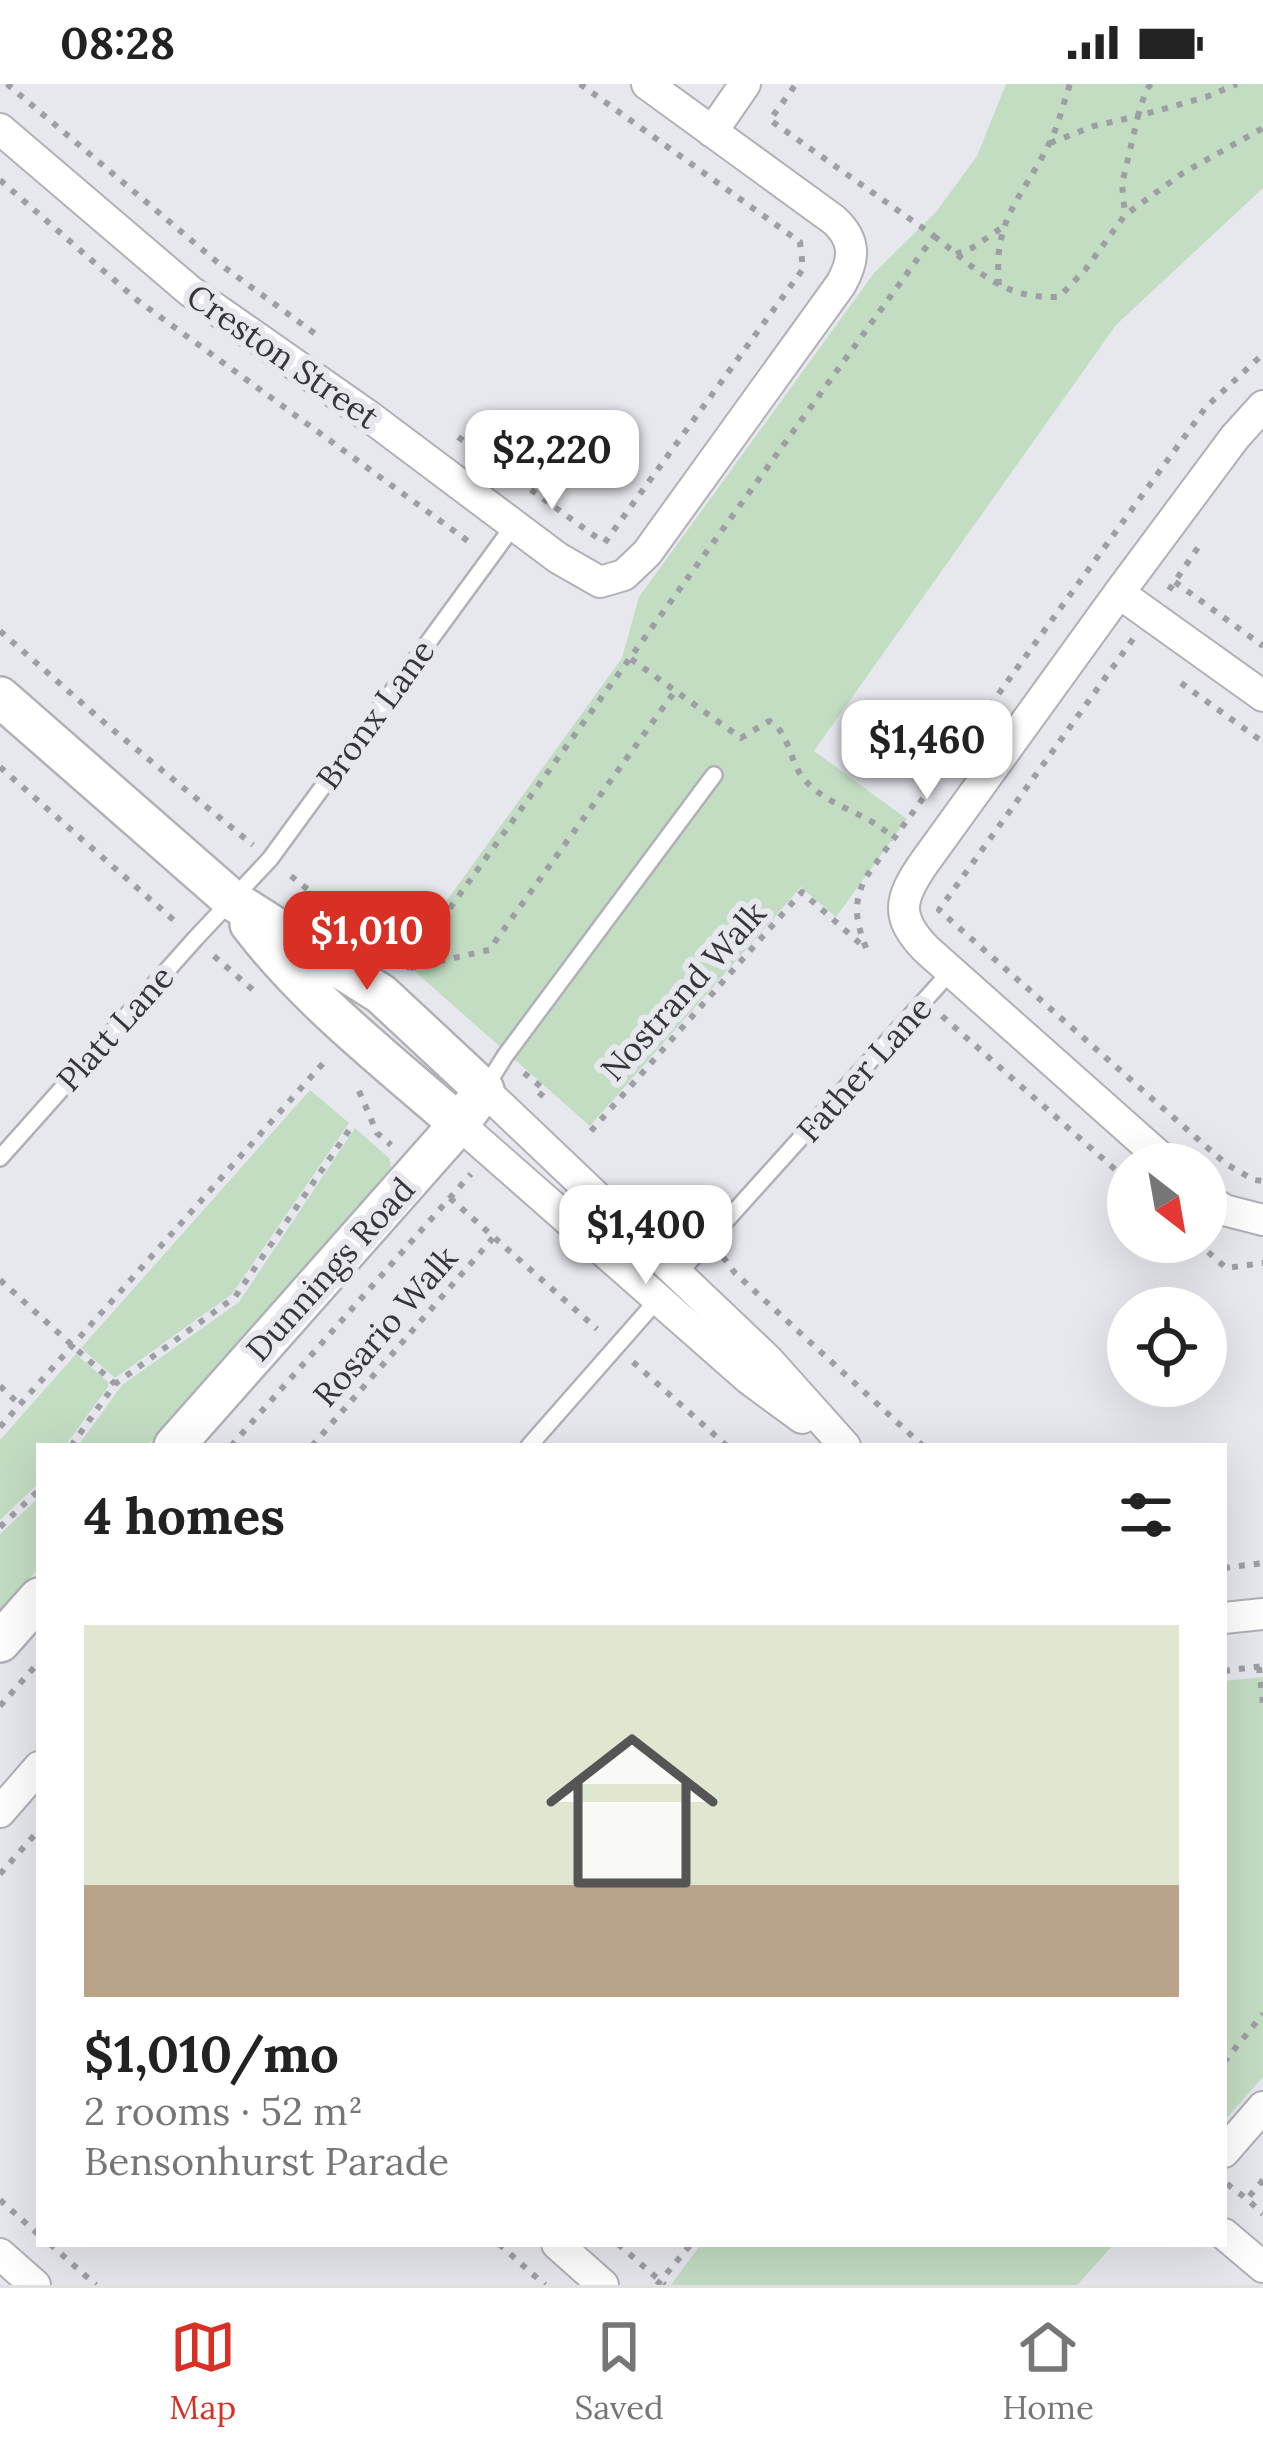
<!DOCTYPE html>
<meta charset="utf-8">
<style>
body{margin:0;font-family:Lora,serif;background:#f6f6f6;color:#222;height:100vh;display:flex;flex-direction:column;font-size:45px;white-space:nowrap}
*{box-sizing:border-box;margin:0}
p{font-size:39px;color:#767676}
.icon{flex:none;width:66px;height:66px;fill:none;stroke:currentColor;stroke-width:2;stroke-linecap:round;stroke-linejoin:round}
.map{position:relative;flex:1;overflow:hidden}
.sheet{position:absolute;left:36px;top:1359px;width:1191px;height:804px;display:flex;flex-direction:column;background:#fff;border-radius:0px;box-shadow:0 12px 48px #0002}
.sheet>*{flex:none}
.needle{width:78px;rotate:149deg}
.buttons{position:absolute;left:1107px;top:1059px;display:grid;gap:24px}
.buttons a{display:grid;place-items:center;width:120px;height:120px;border-radius:50%;background:#fff;box-shadow:0 12px 48px #0002;font-size:60px}
.price{position:absolute;translate:-50% -102px;padding:0 27px;border-radius:24px;background:#fff;color:#222;font-size:39px;line-height:78px;filter:drop-shadow(0 3px 6px #0008)}
.price::after{content:'';position:absolute;left:50%;top:72px;width:36px;height:27px;margin-left:-18px;background:inherit;clip-path:polygon(0 0,100% 0,50% 100%)}
.price.on{background:#d93025;color:#fff}
ul{padding:0;list-style:none}
li{display:grid;align-content:center;gap:24px;height:636px;padding:0 48px}
li span{display:grid;place-items:center;height:372px;border-radius:0px;color:#555}
li>.icon{margin-inline-start:auto}
span .icon{width:216px;height:216px;fill:#fffc;stroke-width:1}
li b{font-size:51px}
h2{display:flex;justify-content:space-between;align-items:center;height:144px;padding:0 48px;font-size:51px}
.status{display:flex;justify-content:space-between;align-items:center;height:84px;padding:0 60px;background:#fff;direction:ltr}
.status svg{height:33px;fill:currentColor}
.tab-bar{display:flex;justify-content:space-around;align-items:center;height:168px;border-top:3px solid #e0e0e0;background:#fff;font-size:33px;color:#767676}
.tab-bar a{display:grid;justify-items:center;gap:6px}
.tab-bar .on{color:#d93025}
.map>svg:first-child{display:block}
.green{fill:#c3ddc3}
.lines{fill:none;stroke-linecap:round;stroke-linejoin:round}
.service-casing{stroke:#b0b1b7;stroke-width:20}
.minor-casing{stroke:#b0b1b7;stroke-width:34}
.tertiary-casing{stroke:#b0b1b7;stroke-width:44}
.path{stroke:#9e9fa4;stroke-width:6;stroke-dasharray:6 9;stroke-linecap:butt}
.service{stroke:#fff;stroke-width:15}
.minor{stroke:#fff;stroke-width:30}
.tertiary{stroke:#fff;stroke-width:39}
.labels{text-anchor:middle;stroke-width:12;stroke-linejoin:round;paint-order:stroke}
.street-label{font-size:33px;fill:#363639;stroke:#e7e8ee}
</style>
<div class="status"><b>08:28</b><svg viewBox="0 0 49 12"><path d="M0 12V9h3v3zM5 12V6h3v6zM10 12V3h3v9zM15 12V0h3v12zM26 1h20v11H26zM47 4h2v5h-2z"/></svg></div>
<div class="map">
<svg width="1263" height="2201" viewBox="0 0 1263 2201">
<rect width="100%" height="100%" fill="#e7e8ee"/>
<path class="green" d="M1006,0H1263V104L1116,241L814,667L907,735L836,833L801,803L590,1042L403,877L622,574L639,513L874,189L936,128L977,72Z
M310,1006L349,1039L232,1210L115,1294L81,1264Z
M355,1044L389,1074L392,1087L147,1362H78L122,1301L239,1218Z
M76,1270L108,1298V1303L65,1362H39V1399L0,1436V1356Z
M39,1413V1484L0,1528V1450Z
M1263,1593V1993L1224,2037V1597Z
M701,2160H1114L1077,2201H671Z"/>
<g class="lines">
<defs>
<path id="service" d="M485,1004L505,972L714,691
M0,1074L195,855L270,775L514,441
M679,1189L951,887
M529,1362L659,1214"/>
<path id="minor" d="M0,45L190,207L370,333L558,474L600,498L624,491L647,469L841,200C855,175 856,156 834,136L647,0
M712,48L745,0
M1119,509L1263,612
M484,1006L768,1276L845,1362
M459,1040L749,1295L802,1334
M1168,1080L926,865C895,833 899,815 924,779L1119,509L1235,353L1263,322
M1206,1114L1224,1126L1263,1136
M1224,1534L1263,1530
M0,1728L39,1683
M1224,2068L1263,2023
M1224,2150L1263,2183
M557,2160L603,2201
M0,2170L35,2201"/>
<path id="tertiary" d="M0,613L232,816L381,910L484,1006L459,1040L174,1362
M250,840C308,916 387,977 459,1040
M0,1558L39,1514"/>
</defs>
<use href="#service" class="service-casing"/>
<use href="#minor" class="minor-casing"/>
<use href="#tertiary" class="tertiary-casing"/>
<path class="path" d="M7,0L217,178L321,254
M580,0L800,158L803,185L603,461
M1151,0L1146,6L1138,32L1206,13L1237,0
M1050,59L1094,42L1138,32L1122,100L1125,131
M0,96L137,216L472,460
M934,152C977,185 1000,215 1059,213L1085,186L1125,131L1183,89L1263,44
M956,170L972,164L1000,145
M999,201C993,135 1020,117 1048,62C1058,43 1063,21 1070,0
M458,353L603,458
M1175,498L1263,562
M1169,506L1199,462
M0,547L107,641L253,761
M1133,555L939,826L1226,1080L1254,1096L1263,1097
M631,575L741,654L769,637C790,648 789,678 804,695C828,724 869,728 894,755
M1181,599L1263,658
M0,683L177,839
M291,792L364,851
M866,864C856,837 852,820 866,793L1206,323L1263,270
M214,872L254,907
M410,884L489,866L675,607
M406,885L934,152L770,36L796,0
M942,932L1128,1097
M524,989L545,1006L539,1013
M359,1007L377,1049L391,1061
M591,1047L802,808L863,862
M450,1114L597,1245
M1197,1158L1226,1184L1263,1179
M723,1173L735,1189L923,1362
M0,1196L115,1300
M633,1278L727,1362
M0,1302L19,1320
M0,1343L326,976
M71,1362L115,1300L235,1213L354,1039
M231,1362L471,1090
M312,1362L493,1154
M0,1443L39,1406
M1224,1484L1263,1479
M1259,1583L1263,1621
M1224,1587L1263,1582
M0,1622L39,1578
M0,1790L39,1746
M1224,1978L1263,1930
M1263,2096L1247,2115L1263,2130
M1227,2100L1247,2115
M0,2116L39,2151
M50,2160L96,2201
M499,2160L545,2201
M618,2160L665,2201
M657,2201L691,2160"/>
<use href="#service" class="service"/>
<use href="#minor" class="minor"/>
<use href="#tertiary" class="tertiary"/>
</g>
<g class="labels">
<g class="street-label">
<text transform="translate(283 272) rotate(35)" y="12">Creston Street</text>
<text transform="translate(375 630) rotate(-54)" y="12">Bronx Lane</text>
<text transform="translate(683 907) rotate(-48)" y="12">Nostrand Walk</text>
<text transform="translate(115 944) rotate(-48)" y="12">Platt Lane</text>
<text transform="translate(864 985) rotate(-48)" y="12">Father Lane</text>
<text transform="translate(330 1185) rotate(-48)" y="12">Dunnings Road</text>
<text transform="translate(385 1242) rotate(-49)" y="12">Rosario Walk</text>
</g>
</g>
</svg>
<div class="buttons">
<a><svg class="needle" viewBox="-14 -14 28 28"><path d="M0-13l5 13h-10z" fill="#e53935"/><path d="M0 13l5-13h-10z" fill="#767676"/></svg></a>
<a><svg class="icon" aria-label="locate" viewBox="0 0 24 24"><circle cx="12" cy="12" r="6"/><path d="M12 2v4M12 18v4M2 12h4M18 12h4"/></svg></a>
</div>
<b class="price" style="left:552px;top:428px">$2,220</b>
<b class="price" style="left:927px;top:718px">$1,460</b>
<b class="price on" style="left:367px;top:909px">$1,010</b>
<b class="price" style="left:646px;top:1203px">$1,400</b>
<section class="sheet">
<h2>4 homes<svg class="icon" aria-label="filters" viewBox="0 0 24 24"><path d="M4 7h16M4 17h16"/><circle cx="9" cy="7" r="2"/><circle cx="15" cy="17" r="2"/></svg></h2>
<ul>
<li><span style="background:linear-gradient(#dfe7d0 70%,#b9a48a 0)"><svg class="icon" aria-label="home" viewBox="0 0 24 24"><path d="M3 11l9-7 9 7M6 9v11h12V9"/></svg></span><div><b>$1,010/mo</b><p>2 rooms · 52 m²</p><p>Bensonhurst Parade</p></div></li>
</ul>
</section>
</div>
<nav class="tab-bar">
<a class="on"><svg class="icon" aria-label="map" viewBox="0 0 24 24"><path d="M3 6l6-2 6 2 6-2v14l-6 2-6-2-6 2zM9 4v14M15 6v14"/></svg>Map</a>
<a><svg class="icon" aria-label="saved" viewBox="0 0 24 24"><path d="M7 4h10v16l-5-4-5 4z"/></svg>Saved</a>
<a><svg class="icon" aria-label="home" viewBox="0 0 24 24"><path d="M3 11l9-7 9 7M6 9v11h12V9"/></svg>Home</a>
</nav>
